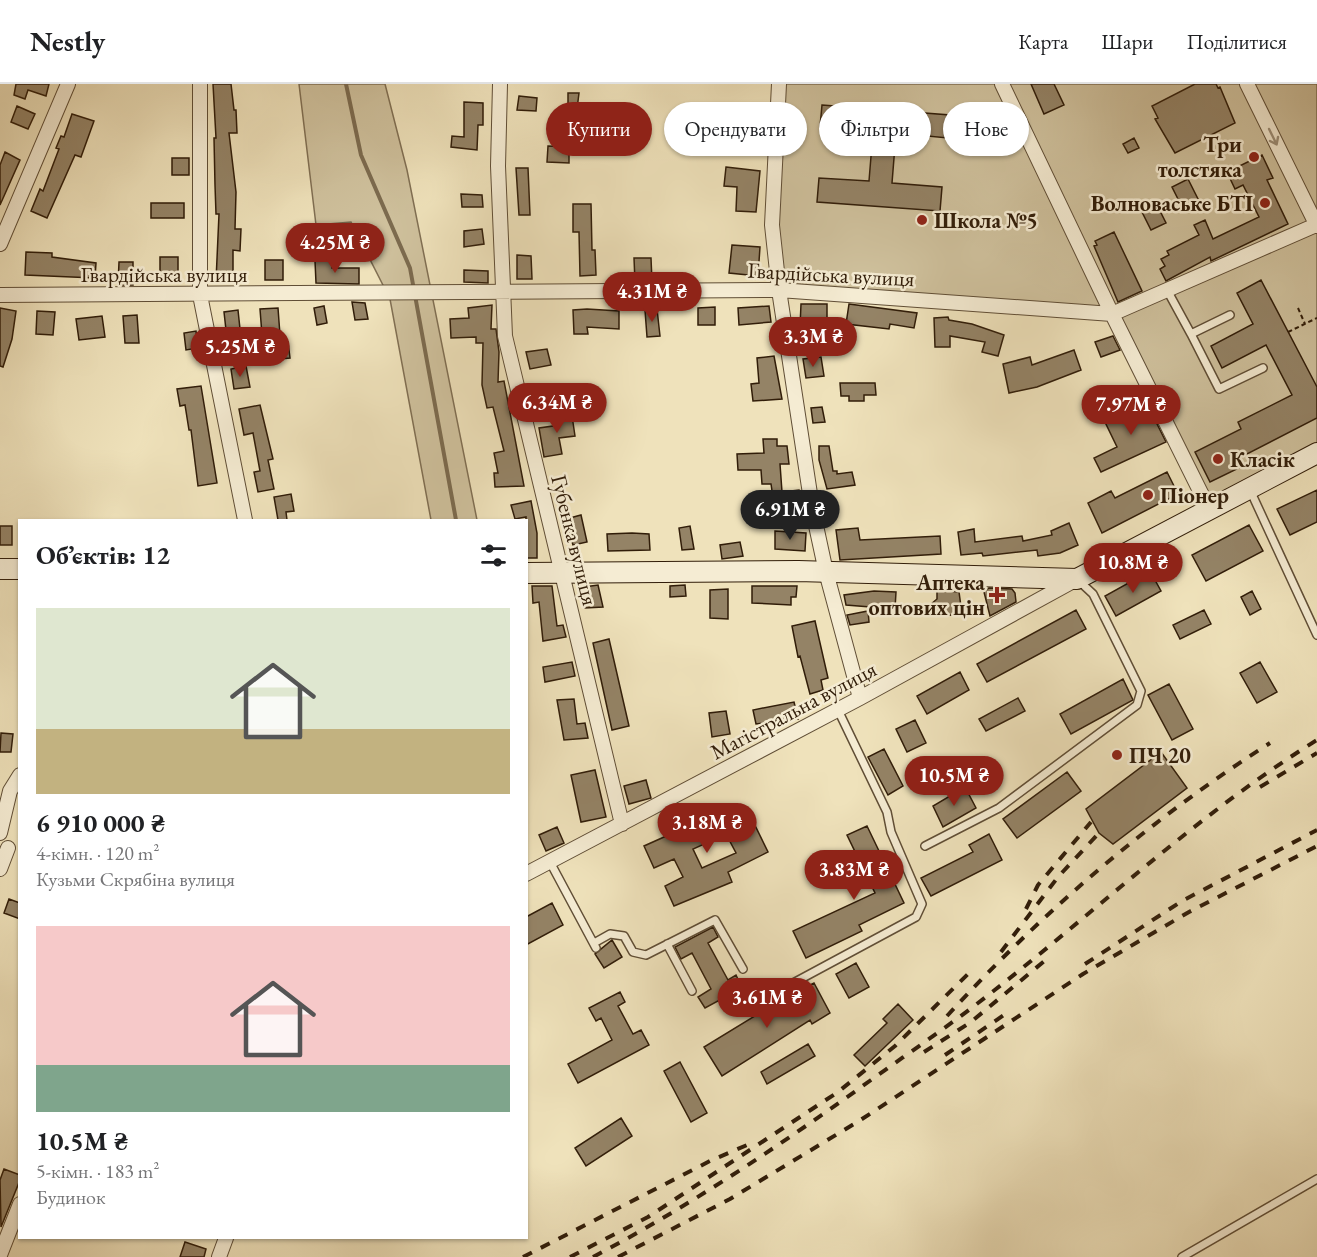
<!DOCTYPE html>
<html lang="uk">
<meta charset="utf-8">
<style>
body{margin:0;font-family:"EB Garamond",serif;background:#f6f6f6;color:#202124;height:100vh;display:flex;flex-direction:column;font-size:22px;white-space:nowrap}
*{box-sizing:border-box;margin:0}
p{font-size:20px;color:#757577}
.icon{flex:none;width:33px;height:33px;fill:none;stroke:currentColor;stroke-width:2;stroke-linecap:round;stroke-linejoin:round}
.map{position:relative;flex:1;overflow:hidden}
.drawer{position:absolute;left:18px;top:435px;width:510px;height:720px;display:flex;flex-direction:column;background:#fff;border-radius:0px;box-shadow:0 2px 4px #0004}
.drawer>*{flex:none}
.guide{position:absolute;left:546px;top:18px;width:570px;height:54px;display:flex;gap:12px}
.price{position:absolute;translate:-50% -51px;padding:0 14px;border-radius:21px;background:#8f2418;color:#fff;font-size:20px;line-height:39px;filter:drop-shadow(0 2px 3px #0008)}
.price::after{content:'';position:absolute;left:50%;top:36px;width:18px;height:14px;margin-left:-9px;background:inherit;clip-path:polygon(0 0,100% 0,50% 100%)}
.price.active{background:#222;color:#fff}
ul{padding:0;list-style:none}
li{display:grid;align-content:center;gap:12px;height:318px;padding:0 18px}
li span{display:grid;place-items:center;height:186px;border-radius:0px;color:#555}
li>.icon{margin-inline-start:auto}
span .icon{width:108px;height:108px;fill:#fffc;stroke-width:1}
li b{font-size:26px}
h2{display:flex;justify-content:space-between;align-items:center;height:72px;padding:0 18px;font-size:26px}
.chip{padding:0 21px;border-radius:27px;background:#fff;box-shadow:0 2px 4px #0004;font-size:21px;line-height:54px}
.chip.active{background:#8f2418;color:#fff}
header{display:flex;align-items:center;gap:36px;box-sizing:border-box;height:84px;padding:0 30px;background:#fff;border-bottom:2px solid #e0e0e0}
header strong{font-size:28px}
nav{display:flex;gap:33px;margin-inline-start:auto;font-size:21px}
.map>svg:first-child{display:block}
.green{fill:#cfc19d;stroke:#806f53;stroke-width:1.5}
.lines{fill:none;stroke-linecap:round;stroke-linejoin:round}
.stream{stroke:#7c6b4f;stroke-width:4}
.building{fill:#948366;stroke:#311d09;stroke-width:1.5;fill-rule:evenodd}
.lane-casing{stroke:#604e36;stroke-width:10}
.street-casing{stroke:#604e36;stroke-width:16}
.secondary-casing{stroke:#311d09;stroke-width:22}
.path{stroke:#311d09;stroke-width:2;stroke-dasharray:4.5 3;stroke-linecap:butt}
.lane{stroke:#f5ecd3;stroke-width:7}
.street{stroke:#f5ecd3;stroke-width:14}
.secondary{stroke:#f5ecd3;stroke-width:20}
.rail{stroke:#311d09;stroke-width:4;stroke-dasharray:10 10;stroke-linecap:butt}
.oneway{stroke:#9d8f78}
.poi-dot{fill:#8f2418;stroke:#f5ecd3;stroke-width:2}
.labels{text-anchor:middle;stroke-width:5;stroke-linejoin:round;paint-order:stroke}
.poi-label{font-size:22px;font-weight:bold;fill:#311d09;stroke:#f5ecd3;text-anchor:start}
.street-label{font-size:22px;fill:#311d09;stroke:#f5ecd3}
</style>
<header>
<strong>Nestly</strong>
<nav><a>Карта</a><a>Шари</a><a>Поділитися</a></nav>
</header>
<div class="map">
<svg width="1317" height="1173" viewBox="0 0 1317 1173">
<rect width="100%" height="100%" fill="#efe2bb"/>
<filter id="stains"><feTurbulence type="fractalNoise" baseFrequency=".00333" numOctaves="4"/><feColorMatrix values="0 0 0 0 .2 0 0 0 0 .09 0 0 0 0 .02 0 0 0 .5 -.17"/></filter>
<radialGradient id="worn" r=".72"><stop offset=".6" stop-color="#630" stop-opacity="0"/><stop offset="1" stop-color="#630" stop-opacity=".3"/></radialGradient>
<path class="green" d="M299,0H385L407,86L477,436H431L390,215L351,138L316,141Z
M779,0H1317V364L1207,421L1112,230L779,206L772,141Z"/>
<g class="lines">
<path class="stream" d="M346,0L361,71L410,184L456,436"/>
</g>
<path class="building" d="M16,0H49L46,12L28,6L25,15L14,11Z
M213,0H231L234,26H236L237,49H229L236,108L235,145H241L240,167L233,166V197H216L219,130H216L215,101L214,54H216Z
M1031,0H1054L1064,21L1044,30Z
M1195,0H1216L1218,4L1220,3L1235,39L1175,69L1155,35L1158,34L1152,22Z
M568,9H579L577,25L568,24Z
M519,12L537,14L536,27L517,26Z
M464,18L483,19V41H478L477,66L451,63L452,52L464,53Z
M822,21L950,31L948,54L896,49L892,99L942,103L940,127L817,118L819,94L869,97L873,48L820,43Z
M17,22L35,30L28,45L11,38Z
M72,30L94,37L81,73L75,71L47,134L31,127L40,105L43,107L59,65L56,64L61,52L64,53Z
M731,43L751,44L749,66L729,64Z
M1134,54L1139,64L1128,69L1123,60Z
M548,62L569,63V79L547,78Z
M5,68L20,76L0,121V81Z
M1262,71L1273,94L1267,96L1288,140L1211,177L1210,173L1166,197L1160,185L1165,182L1161,175L1169,171L1167,167L1199,151L1194,141L1205,136L1213,155L1259,133L1243,101L1235,105L1227,88Z
M172,74H189V91H172Z
M726,83L760,87L756,128L736,127L737,103L724,102Z
M516,84H528L530,131H519Z
M1188,95L1198,115L1182,123L1172,103Z
M461,110L482,111L483,123H462Z
M151,119H184V134H151Z
M1156,119L1166,139L1151,146L1141,126Z
M573,120H591L592,166H595L596,191L580,192L579,148H573Z
M482,145L484,160L464,163V147Z
M1114,148L1142,207L1118,218L1094,162L1097,161L1095,157Z
M732,161L760,163L758,192L729,189Z
M26,168L52,169V173L96,179L95,194L25,191Z
M517,171L531,172L532,195H517Z
M160,173H178V194H160Z
M634,174H651L652,198H635Z
M265,176H283V196H265Z
M315,177H332V184H359V200L316,199Z
M119,178H133V201H118Z
M464,186L488,187V199L464,198Z
M1261,196L1317,303V334L1237,375L1241,383L1210,398L1195,368L1241,345L1238,338L1292,311L1266,261L1222,284L1211,262L1253,240L1237,209Z
M352,218L365,219L368,235L355,236Z
M801,220H827V235L822,234V244L800,243Z
M849,220L917,229L914,244L890,240L889,245L846,240Z
M492,221L491,245H496L499,268L498,298L504,297L524,402L495,403L494,389H498L494,369L504,367L493,323L487,324L482,301L483,259H476V253L451,254L450,235L469,234L468,224Z
M324,222L327,239L317,241L314,224Z
M769,222L771,238L739,241L738,224Z
M715,223V241H698V224Z
M0,224L16,227L12,255L3,283L0,282Z
M278,224L280,251H262L260,225Z
M587,225L619,227V245L587,243L588,250H574L573,226Z
M657,225L660,252L647,253L645,226Z
M238,226L240,245L226,246L224,228Z
M37,227L55,228L53,251L36,250Z
M137,231L139,259H125L123,232Z
M102,232L105,253L79,256L76,235Z
M948,233L949,236L972,240L1004,251L998,272L982,268L985,258L950,252V263H935L934,234Z
M196,247L198,264L186,266L184,249Z
M1113,252L1120,266L1101,273L1095,258Z
M278,258H288L290,274L280,275Z
M547,265L551,281L530,285L526,268Z
M1074,266L1081,286L1037,303L1009,309L1003,280L1030,273L1032,281Z
M774,272L782,315L753,317L751,300L759,299L757,274Z
M821,273L824,292L806,294L803,275Z
M246,282L250,303L234,305L231,285Z
M840,299H875L876,311H864V317H849V312H841Z
M201,302L217,399L198,402L191,346H189L185,321L180,322L177,305Z
M557,306L559,320L535,323L533,310Z
M1141,308L1166,358L1101,388L1094,374L1117,363L1104,336L1119,328L1121,332L1142,323L1136,310Z
M260,321L273,375L268,376L274,405L258,408L254,388L260,387L253,349L244,351L239,325Z
M822,323L825,338L813,339L811,324Z
M571,325L575,352L559,354L562,370L544,373L539,344L560,341L558,327Z
M763,355H777V362H787L789,380H780L782,408L799,406L802,423L775,427L771,400H762L761,386H738L737,370L764,369Z
M819,362H829L833,387H837V390L852,388L855,401L827,405L819,376Z
M1167,388L1178,410L1102,449L1088,419L1111,407L1115,414Z
M1317,406V438L1290,451L1277,425Z
M291,410L294,427L286,428L287,436H278L274,413Z
M531,417L537,449V474H526V433L515,435L511,421Z
M581,431L587,458L573,461L566,435Z
M1069,439L1078,461L1060,469L1038,472L1037,466L983,472L982,469L961,471L958,448L974,445L975,458L1022,452L1023,457L1052,451L1051,447Z
M1249,441L1263,467L1206,497L1192,471Z
M0,442H12V461H0Z
M690,442L694,465L682,466L679,444Z
M858,444L860,456L940,452L941,470L840,476L836,446Z
M775,447L806,449L805,467L775,465Z
M632,449L649,450L650,466L608,467L607,450Z
M740,458L743,472L722,475L720,461Z
M1150,487L1161,507L1116,532L1105,512Z
M598,501L603,523L585,524L584,503Z
M685,501L686,512L670,513V502Z
M532,502H552L557,542L563,541L566,553L543,557L539,518L533,519Z
M752,502H797L796,513H791V521L752,519Z
M989,504L1012,505L1015,509L1016,518L990,532L984,508Z
M728,505V535L710,534V506Z
M937,506L959,508L962,530L942,532L941,527L924,526L937,515Z
M874,507L896,508L895,525L846,521L844,511Z
M1252,507L1261,525L1250,531L1241,513Z
M1076,526L1086,545L987,598L977,580Z
M1204,526L1211,540L1180,555L1173,541Z
M868,527L869,538L850,541L847,531Z
M815,537L828,594L821,596L823,606L810,610L800,572L798,573L792,542Z
M609,555L629,642L612,646L593,559Z
M572,578L575,592L545,598L543,583Z
M1260,578L1277,608L1257,619L1240,589Z
M960,588L969,606L927,630L917,612Z
M1123,595L1133,616L1071,650L1060,630Z
M1169,600L1193,645L1172,656L1148,611Z
M1018,614L1025,627L986,647L979,635Z
M574,615L577,640L585,639L588,654L564,656L557,616Z
M794,618L798,635L756,640L753,626Z
M726,627L730,650L712,653L709,629Z
M915,636L926,659L907,668L896,645Z
M1,649L13,650L11,668H0Z
M884,665L903,702L888,711L868,673Z
M1161,668L1187,704L1113,760L1099,749L1086,725Z
M595,686L606,733L581,738L571,691Z
M1067,688L1081,707L1017,754L1003,735Z
M646,696L651,714L629,720L624,702Z
M965,703L976,724L943,743L933,722Z
M746,723L768,768L728,788L732,798L674,822L665,802L683,793L674,775L654,784L644,762L702,736L705,743ZM726,750L736,769L702,784L693,765Z
M867,742L904,819L859,841L862,847L806,874L793,847L875,809L847,751Z
M557,743L564,759L546,767L539,751Z
M989,750L1002,776L931,812L921,794L973,768L969,761Z
M9,815L20,819V835L4,829Z
M552,819L563,841L526,861V833Z
M713,843L718,853L708,859L728,896L736,891L742,904L705,924L698,913L711,905L692,869L681,875L675,863Z
M612,856L622,873L604,884L595,870Z
M856,879L869,903L849,914L836,890Z
M814,899L830,929L812,940L810,936L722,992L704,963L781,916Z
M620,908L625,918L618,922L633,950L641,946L649,961L578,999L568,980L612,956L601,934L596,937L589,924Z
M898,920L913,936L865,982L854,971L887,939L883,935Z
M808,960L815,972L767,1000L761,988Z
M680,978L707,1029L691,1038L664,987Z
M621,1034L632,1052L586,1082L575,1064Z
M4,1085L20,1091V1096L1,1143L0,1096Z
M185,1158L206,1165L204,1173H180Z"/>
<g class="lines">
<defs>
<path id="lane" d="M1167,206L1191,250L1230,231
M1191,250L1219,305L1263,284
M1250,406L1317,551
M925,762L999,724L1137,621L1141,607L1093,510L1078,496
M550,778L596,864
M594,859L610,850L624,852L633,868L646,871L715,836L743,885
M667,860L692,907
M784,904L916,833L922,820L891,748L887,728L838,626
M1182,1173L1317,1095"/>
<path id="street" d="M200,0V211L245,436
M500,0L498,82L505,252L622,740
M779,0L772,141L779,206L812,423L826,488L860,614
M1002,0L1112,230L1209,425
M1247,0L1317,142
M0,160L68,0
M0,211L779,206L1112,230L1316,141
M0,749L10,707L20,691
M0,785L8,764
M526,790L860,614L1075,496
M0,1171L20,1120
M219,1173L226,1154"/>
<path id="secondary" d="M0,485H20
M526,489L798,487L1077,495L1317,369"/>
</defs>
<use href="#lane" class="lane-casing"/>
<use href="#street" class="street-casing"/>
<use href="#secondary" class="secondary-casing"/>
<path class="path" d="M1298,224L1305,240
M1288,248L1317,234"/>
<use href="#lane" class="lane"/>
<use href="#street" class="street"/>
<use href="#secondary" class="secondary"/>
<path class="rail" d="M1260,703L1317,669
M1026,825L1038,801L1091,738
M1001,868L1058,793L1099,749
M1085,880L1182,817L1317,746
M947,932C1042,828 1151,735 1270,659
M924,968L971,938L1048,874
M945,971L1004,931
M523,1173L710,1077L754,1058
M570,1173L648,1133L838,1008L895,962L970,888
M593,1173C690,1122 782,1060 871,996C913,966 956,937 996,905C1103,821 1201,728 1317,656
M618,1173L730,1115L859,1037L1083,890L1189,828L1317,762"/>
</g>
<defs><path id="oneway-shaft" d="M-6 0H5M1.5-3L5.5 0L1.5 3" fill="none" stroke-width="1.6" stroke-linecap="round" stroke-linejoin="round" transform="scale(1.5)"/></defs>
<use class="oneway" href="#oneway-shaft" transform="translate(1273 53) rotate(64)"/>
<g class="poi-dot">
<circle cx="1254" cy="73" r="6"/>
<circle cx="1265" cy="119" r="6"/>
<circle cx="922" cy="136" r="6"/>
<circle cx="1218" cy="375" r="6"/>
<circle cx="1148" cy="411" r="6"/>
<path d="M994 502h6v6h6v6h-6v6h-6v-6h-6v-6h6z"/>
<circle cx="1117" cy="671" r="6"/>
</g>
<g class="labels">
<g class="poi-label">
<text x="1242" y="68" text-anchor="end">Три<tspan x="1242" dy="25">толстяка</tspan></text>
<text x="1253" y="127" text-anchor="end">Волноваське БТІ</text>
<text x="934" y="144">Школа №5</text>
<text x="1230" y="383">Класік</text>
<text x="1160" y="419">Піонер</text>
<text x="985" y="506" text-anchor="end">Аптека<tspan x="985" dy="25">оптових цін</tspan></text>
<text x="1129" y="679">ПЧ 20</text>
</g>
<g class="street-label">
<text x="164" y="198">Гвардійська вулиця</text>
<text transform="translate(831 190) rotate(3)" y="8">Гвардійська вулиця</text>
<text transform="translate(575 456) rotate(76)" y="8">Губенка вулиця</text>
<text transform="translate(793 626) rotate(-28)" y="8">Магістральна вулиця</text>
</g>
</g>
<rect width="100%" height="100%" filter="url(#stains)"/>
<rect width="100%" height="100%" fill="url(#worn)"/>
</svg>
<b class="price" style="left:335px;top:190px">4.25M ₴</b>
<b class="price" style="left:652px;top:239px">4.31M ₴</b>
<b class="price" style="left:813px;top:284px">3.3M ₴</b>
<b class="price" style="left:240px;top:294px">5.25M ₴</b>
<b class="price" style="left:557px;top:350px">6.34M ₴</b>
<b class="price" style="left:1131px;top:352px">7.97M ₴</b>
<b class="price active" style="left:790px;top:457px">6.91M ₴</b>
<b class="price" style="left:1133px;top:510px">10.8M ₴</b>
<b class="price" style="left:954px;top:723px">10.5M ₴</b>
<b class="price" style="left:707px;top:770px">3.18M ₴</b>
<b class="price" style="left:854px;top:817px">3.83M ₴</b>
<b class="price" style="left:767px;top:945px">3.61M ₴</b>
<div class="guide">
<a class="chip active">Купити</a>
<a class="chip">Орендувати</a>
<a class="chip">Фільтри</a>
<a class="chip">Нове</a>
</div>
<section class="drawer">
<h2>Об’єктів: 12<svg class="icon" aria-label="filters" viewBox="0 0 24 24"><path d="M4 7h16M4 17h16"/><circle cx="9" cy="7" r="2"/><circle cx="15" cy="17" r="2"/></svg></h2>
<ul>
<li><span style="background:linear-gradient(#dfe7d0 65%,#c2b280 0)"><svg class="icon" aria-label="home" viewBox="0 0 24 24"><path d="M3 11l9-7 9 7M6 9v11h12V9"/></svg></span><div><b>6 910 000 ₴</b><p>4-кімн. · 120 m²</p><p>Кузьми Скрябіна вулиця</p></div></li>
<li><span style="background:linear-gradient(#f6c9c9 75%,#7fa58c 0)"><svg class="icon" aria-label="home" viewBox="0 0 24 24"><path d="M3 11l9-7 9 7M6 9v11h12V9"/></svg></span><div><b>10.5M ₴</b><p>5-кімн. · 183 m²</p><p>Будинок</p></div></li>
</ul>
</section>
</div>
